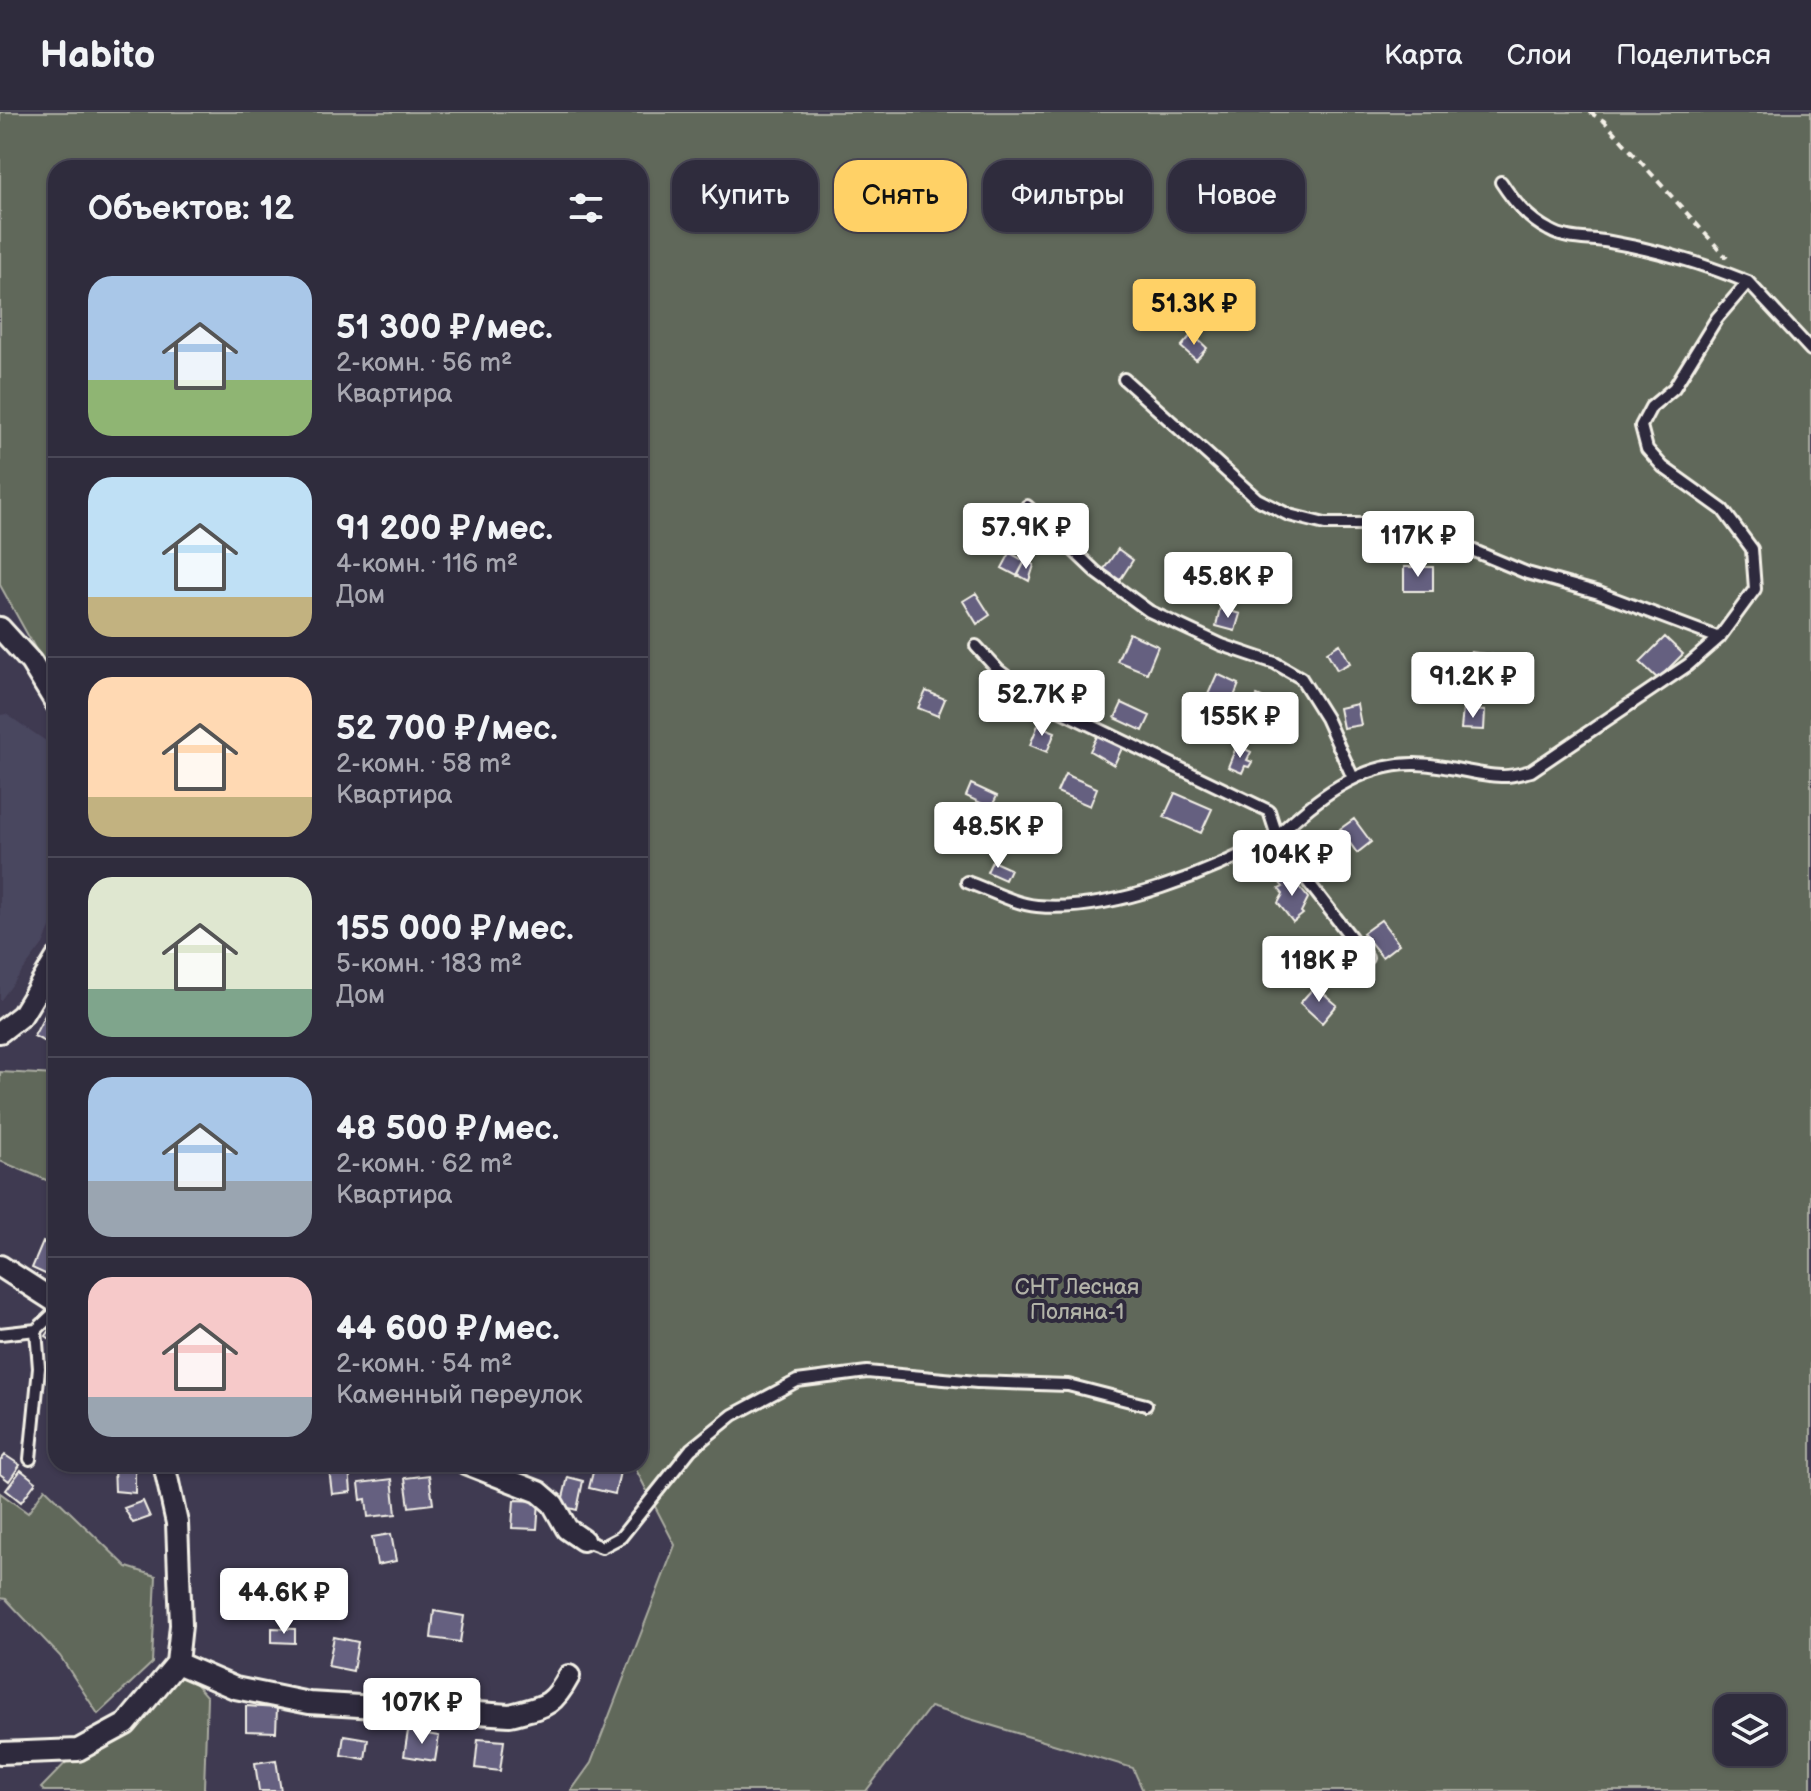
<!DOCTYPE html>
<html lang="ru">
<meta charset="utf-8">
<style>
body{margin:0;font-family:"Balsamiq Sans",sans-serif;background:#3b3848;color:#f1f3f6;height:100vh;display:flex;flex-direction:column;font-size:30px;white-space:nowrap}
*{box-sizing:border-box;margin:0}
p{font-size:26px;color:#a7a7b0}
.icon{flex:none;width:44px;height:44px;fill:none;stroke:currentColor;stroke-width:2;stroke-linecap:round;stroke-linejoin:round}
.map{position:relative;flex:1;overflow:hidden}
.details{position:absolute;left:48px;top:48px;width:600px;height:1312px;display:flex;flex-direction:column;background:#2f2c3d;border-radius:24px;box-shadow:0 2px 6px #0004,0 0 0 2px #4a4857}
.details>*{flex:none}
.hud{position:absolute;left:672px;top:48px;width:760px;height:72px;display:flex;gap:16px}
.fabs{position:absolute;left:1714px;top:1582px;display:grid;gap:16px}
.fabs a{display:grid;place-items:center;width:72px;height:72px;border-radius:16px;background:#2f2c3d;box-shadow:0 2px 6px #0004,0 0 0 2px #4a4857;font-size:40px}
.price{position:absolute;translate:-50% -68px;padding:0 18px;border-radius:8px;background:#fff;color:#222;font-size:26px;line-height:52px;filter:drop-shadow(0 2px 4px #0008)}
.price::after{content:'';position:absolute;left:50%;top:48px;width:24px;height:18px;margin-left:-12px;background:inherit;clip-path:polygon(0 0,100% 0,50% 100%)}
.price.current{background:#ffd166;color:#111}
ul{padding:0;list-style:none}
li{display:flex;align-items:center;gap:24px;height:200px;padding:0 40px}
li+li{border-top:2px solid #4a4857}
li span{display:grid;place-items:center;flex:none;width:224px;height:160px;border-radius:24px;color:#555}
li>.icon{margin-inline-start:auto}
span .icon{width:96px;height:96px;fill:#fffc;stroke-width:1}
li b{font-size:34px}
h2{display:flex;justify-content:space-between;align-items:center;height:96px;padding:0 40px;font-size:34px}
.tag{padding:0 28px;border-radius:24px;background:#2f2c3d;box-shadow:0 2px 6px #0004,0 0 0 2px #4a4857;font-size:28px;line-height:72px}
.tag.current{background:#ffd166;color:#111}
header{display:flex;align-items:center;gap:48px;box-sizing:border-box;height:112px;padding:0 40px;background:#2f2c3d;border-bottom:2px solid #4a4857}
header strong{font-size:38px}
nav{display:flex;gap:44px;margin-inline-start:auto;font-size:28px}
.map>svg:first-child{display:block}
.built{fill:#4a465f}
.green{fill:#61675a;stroke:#aaaca1;stroke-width:2;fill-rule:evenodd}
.building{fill:#656180;stroke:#f4f1e8;stroke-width:2}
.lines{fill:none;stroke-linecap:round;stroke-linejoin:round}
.service-casing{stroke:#f4f1e8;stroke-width:16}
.minor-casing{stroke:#f4f1e8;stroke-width:26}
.path{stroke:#f4f1e8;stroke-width:4;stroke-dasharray:8 6;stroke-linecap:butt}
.service{stroke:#2f2a3d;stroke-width:10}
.minor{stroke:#2f2a3d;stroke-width:20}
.labels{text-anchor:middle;stroke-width:8;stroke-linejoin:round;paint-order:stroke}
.park-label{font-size:22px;fill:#b2b3a8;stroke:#2f2a3d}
</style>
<header>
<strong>Habito</strong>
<nav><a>Карта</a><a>Слои</a><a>Поделиться</a></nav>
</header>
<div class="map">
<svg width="1811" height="1679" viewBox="0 0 1811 1679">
<rect width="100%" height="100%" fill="#3f3a51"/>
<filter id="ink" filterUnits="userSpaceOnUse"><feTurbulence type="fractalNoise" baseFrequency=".0125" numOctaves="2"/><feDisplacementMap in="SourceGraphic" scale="16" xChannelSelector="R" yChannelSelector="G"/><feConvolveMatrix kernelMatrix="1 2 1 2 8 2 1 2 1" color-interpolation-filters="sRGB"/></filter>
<g filter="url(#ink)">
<path class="built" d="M6,602L49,631L56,641V803L43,832L0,889V603Z"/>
<path class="green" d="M0,0H1811V1679H1143L1133,1656L930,1595L866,1679H571L591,1651L675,1433L633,1352H640V56H56V574L0,473ZM1728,1596H1772V1640H1728Z
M0,960L56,963V1072L0,1049Z
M45,1376L127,1455L156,1464L152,1551L98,1602L60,1544L6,1487L0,1486V1381L28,1401Z
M177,1551L207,1585L204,1676L207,1679H44L41,1676L78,1638L126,1612Z"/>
<path class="building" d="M1192,222L1207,236L1196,248L1181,235Z
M1118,437L1133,448L1120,468L1104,457Z
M1010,441L1025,449L1017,464L1002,456Z
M1025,449L1034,453L1029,469L1018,463Z
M1404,455H1433V479H1404Z
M976,481L990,503L977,512L963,489Z
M1220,496L1240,502L1235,519L1216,514Z
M1129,521L1158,534L1147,561L1117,549Z
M1665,525L1683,542L1658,567L1640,550Z
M1340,532L1350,551L1337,558L1327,540Z
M1470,540L1494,543L1491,564L1468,561Z
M1217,562L1239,572L1229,597L1206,587Z
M926,579L945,587L938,604L918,596Z
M1257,584L1273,591L1263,611L1248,604Z
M1122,591L1150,604L1143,619L1115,606Z
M1357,592L1361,613L1343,616L1339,596Z
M1463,597L1485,599L1484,618L1461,617Z
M1038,613L1055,620L1047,640L1030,633Z
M1099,620L1124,632L1114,653L1090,639Z
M1237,633L1251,640L1247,648L1252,650L1249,655L1245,654L1242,661L1228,655Z
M1065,662L1097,676L1090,694L1057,680Z
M971,672L997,684L991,696L966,684Z
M1175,681L1212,697L1201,721L1164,705Z
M1354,707L1371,730L1357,741L1340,717Z
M992,749L1010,757L1005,768L987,760Z
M1289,762L1308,786L1301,800L1303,802L1293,810L1278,791L1283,782L1279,777L1283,775L1279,770Z
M1381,808L1399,832L1382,845L1363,821Z
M1315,874L1337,893L1322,911L1300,891Z
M45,903L56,909V936L34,924Z
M43,1130L56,1136V1167L32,1156Z
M56,1209V1231L46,1224Z
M5,1343L20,1353L9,1369L0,1362V1349Z
M595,1352L621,1355L615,1382L589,1376Z
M114,1354H135V1381L115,1379Z
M349,1356L351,1380L332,1382L329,1357Z
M21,1358L36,1370L21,1390L6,1378Z
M429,1363L433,1392L409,1395L405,1366Z
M568,1365L583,1369L577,1398L561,1394Z
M392,1367L396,1402L368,1405L366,1387L361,1388L359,1371Z
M514,1388L539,1389L537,1417L512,1416Z
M143,1389L150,1405L133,1411L124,1396Z
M391,1422L396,1449L377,1453L372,1425Z
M434,1499L464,1504L460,1530L431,1526Z
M272,1516L295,1517V1531L272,1530Z
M334,1525L358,1530L353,1559L328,1554Z
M246,1594L277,1596L276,1620L246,1619Z
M408,1619L439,1624L435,1649L404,1644Z
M344,1623L368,1627L365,1647L341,1643Z
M478,1627L504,1629L500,1659L475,1656Z
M276,1648L281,1679H259L255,1651Z"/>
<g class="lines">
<defs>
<path id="service" d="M1748,170L1811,238
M1124,267L1257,387L1289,403L1325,412H1383L1448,428L1527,461L1599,481L1719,526
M1027,394L1096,460L1149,499L1222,533L1275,551L1301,566L1326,606L1353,666
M976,534L998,558L1036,587L1269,699L1277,724C1314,688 1360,651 1415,652C1444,652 1473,663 1501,664C1511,665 1522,661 1531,659L1688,553L1719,526L1755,477L1752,437L1723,398L1663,355L1647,337L1641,314L1651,295L1674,276L1717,206L1748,170C1704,152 1657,138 1610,130C1589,126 1568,129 1549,118C1528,107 1514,90 1501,70
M967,770C989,778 1015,792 1037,794C1111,801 1214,760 1277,724L1302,762L1367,846
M0,1222L36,1218L56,1199
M30,1347L39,1256L36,1218
M583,1428L602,1435L621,1425L691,1337L733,1303L797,1269L867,1260L977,1270L1068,1273L1146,1293"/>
<path id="minor" d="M0,516L31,550L56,591
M0,920L22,903L56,847
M0,1154L56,1190
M467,1352L539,1380L553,1392L567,1417L583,1428
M177,1551L235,1576L309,1591L510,1603C544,1594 552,1596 569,1564
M0,1641L78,1638L126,1612L177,1551L181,1513L177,1411L164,1352"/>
</defs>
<use href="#service" class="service-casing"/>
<use href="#minor" class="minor-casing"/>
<path class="path" d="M1589,0L1604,9L1727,146"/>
<use href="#service" class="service"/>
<use href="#minor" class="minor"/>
</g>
</g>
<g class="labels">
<g class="park-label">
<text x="1077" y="1182">СНТ Лесная<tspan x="1077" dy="25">Поляна-1</tspan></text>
</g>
</g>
</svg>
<div class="fabs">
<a><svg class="icon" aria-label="layers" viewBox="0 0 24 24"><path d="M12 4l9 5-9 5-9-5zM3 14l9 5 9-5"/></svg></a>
</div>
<b class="price current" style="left:1194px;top:235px">51.3K ₽</b>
<b class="price" style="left:1026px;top:459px">57.9K ₽</b>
<b class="price" style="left:1418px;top:467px">117K ₽</b>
<b class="price" style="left:1228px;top:508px">45.8K ₽</b>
<b class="price" style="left:1473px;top:608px">91.2K ₽</b>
<b class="price" style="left:1042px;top:626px">52.7K ₽</b>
<b class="price" style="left:1240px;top:648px">155K ₽</b>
<b class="price" style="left:998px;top:758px">48.5K ₽</b>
<b class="price" style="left:1292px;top:786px">104K ₽</b>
<b class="price" style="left:1319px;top:892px">118K ₽</b>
<b class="price" style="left:284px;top:1524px">44.6K ₽</b>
<b class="price" style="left:422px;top:1634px">107K ₽</b>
<div class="hud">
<a class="tag">Купить</a>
<a class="tag current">Снять</a>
<a class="tag">Фильтры</a>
<a class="tag">Новое</a>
</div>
<section class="details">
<h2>Объектов: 12<svg class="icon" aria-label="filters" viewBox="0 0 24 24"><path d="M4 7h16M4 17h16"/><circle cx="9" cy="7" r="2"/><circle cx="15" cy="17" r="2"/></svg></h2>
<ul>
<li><span style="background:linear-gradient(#a9c7e8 65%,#8fb573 0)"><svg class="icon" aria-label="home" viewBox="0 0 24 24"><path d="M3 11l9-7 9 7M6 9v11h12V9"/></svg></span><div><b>51 300 ₽/мес.</b><p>2-комн. · 56 m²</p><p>Квартира</p></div></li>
<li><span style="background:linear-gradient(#bfe0f5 75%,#c2b280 0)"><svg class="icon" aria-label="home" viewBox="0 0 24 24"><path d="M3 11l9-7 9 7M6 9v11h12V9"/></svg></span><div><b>91 200 ₽/мес.</b><p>4-комн. · 116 m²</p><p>Дом</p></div></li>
<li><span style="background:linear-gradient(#ffd9b3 75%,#c2b280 0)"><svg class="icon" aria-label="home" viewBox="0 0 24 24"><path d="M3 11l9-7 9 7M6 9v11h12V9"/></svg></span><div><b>52 700 ₽/мес.</b><p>2-комн. · 58 m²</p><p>Квартира</p></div></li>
<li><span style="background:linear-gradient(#dfe7d0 70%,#7fa58c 0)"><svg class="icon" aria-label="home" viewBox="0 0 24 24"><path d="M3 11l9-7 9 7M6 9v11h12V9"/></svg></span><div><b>155 000 ₽/мес.</b><p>5-комн. · 183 m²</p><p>Дом</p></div></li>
<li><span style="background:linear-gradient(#a9c7e8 65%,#9aa5b1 0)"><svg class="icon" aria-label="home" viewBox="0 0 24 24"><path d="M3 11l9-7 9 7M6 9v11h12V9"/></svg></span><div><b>48 500 ₽/мес.</b><p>2-комн. · 62 m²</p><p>Квартира</p></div></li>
<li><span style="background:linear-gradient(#f6c9c9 75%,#9aa5b1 0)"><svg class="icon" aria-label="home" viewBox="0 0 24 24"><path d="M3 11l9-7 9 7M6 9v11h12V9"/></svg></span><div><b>44 600 ₽/мес.</b><p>2-комн. · 54 m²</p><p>Каменный переулок</p></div></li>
</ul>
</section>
</div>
